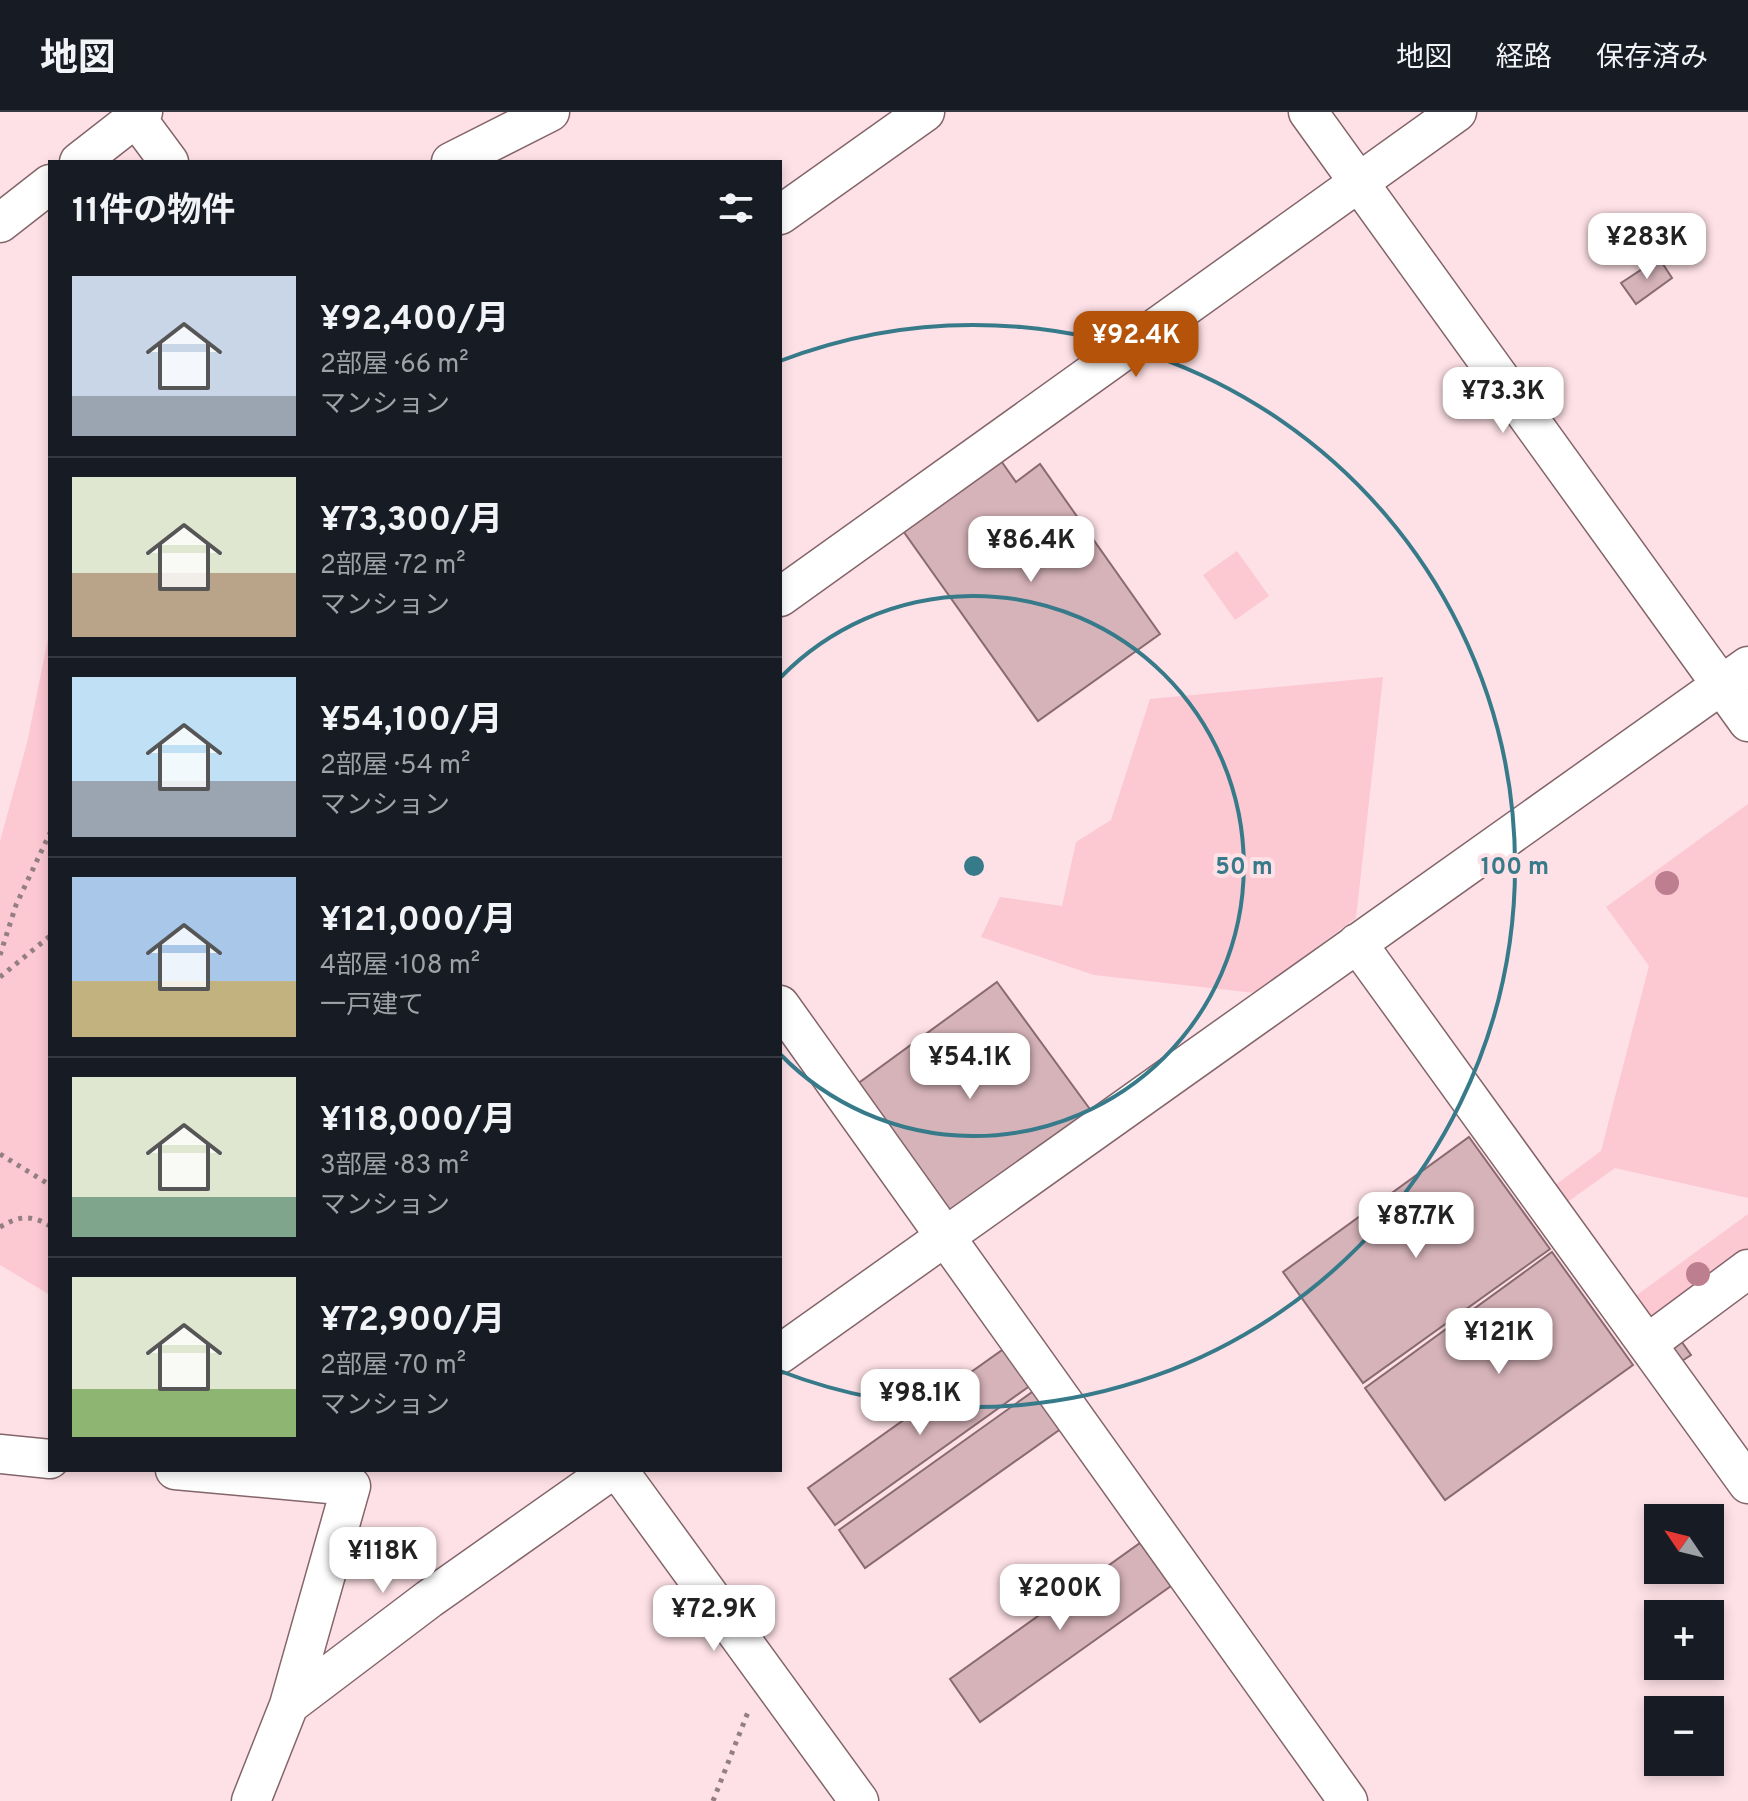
<!DOCTYPE html>
<html lang="ja">
<meta charset="utf-8">
<style>
body{margin:0;font-family:Overpass,"Noto Sans JP",sans-serif;background:#20242c;color:#f1f3f6;height:100vh;display:flex;flex-direction:column;font-size:30px;white-space:nowrap}
*{box-sizing:border-box;margin:0}
p{font-size:26px;color:#9ea1a6}
.icon{flex:none;width:44px;height:44px;fill:none;stroke:currentColor;stroke-width:2;stroke-linecap:round;stroke-linejoin:round}
.map{position:relative;flex:1;overflow:hidden}
.sheet{position:absolute;left:48px;top:48px;width:734px;height:1312px;display:flex;flex-direction:column;background:#171b24;border-radius:0px;box-shadow:0 4px 12px #0003}
.sheet>*{flex:none}
.needle{width:52px;rotate:305deg}
.tools{position:absolute;left:1644px;top:1392px;display:grid;gap:16px}
.tools a{display:grid;place-items:center;width:80px;height:80px;border-radius:0px;background:#171b24;box-shadow:0 4px 12px #0003;font-size:40px}
.price{position:absolute;translate:-50% -68px;padding:0 18px;border-radius:16px;background:#fff;color:#222;font-size:26px;line-height:52px;filter:drop-shadow(0 2px 4px #0008)}
.price::after{content:'';position:absolute;left:50%;top:48px;width:24px;height:18px;margin-left:-12px;background:inherit;clip-path:polygon(0 0,100% 0,50% 100%)}
.price.selected{background:#b45309;color:#fff}
ul{padding:0;list-style:none}
li{display:flex;align-items:center;gap:24px;height:200px;padding:0 24px}
li+li{border-top:2px solid #363941}
li span{display:grid;place-items:center;flex:none;width:224px;height:160px;border-radius:0px;color:#555}
li>.icon{margin-inline-start:auto}
span .icon{width:96px;height:96px;fill:#fffc;stroke-width:1}
li b{font-size:34px}
h2{display:flex;justify-content:space-between;align-items:center;height:96px;padding:0 24px;font-size:34px}
header{display:flex;align-items:center;gap:48px;box-sizing:border-box;height:112px;padding:0 40px;background:#171b24;border-bottom:2px solid #363941}
header strong{font-size:38px}
nav{display:flex;gap:44px;margin-inline-start:auto;font-size:28px}
.map>svg:first-child{display:block}
.green{fill:#fcc8d2}
.building{fill:#d6b3b9;stroke:#896a70;stroke-width:2}
.lines{fill:none;stroke-linecap:round;stroke-linejoin:round}
.minor-casing{stroke:#83656a;stroke-width:41}
.path{stroke:#937f82;stroke-width:5;stroke-dasharray:4 6;stroke-linecap:butt}
.minor{stroke:#fff;stroke-width:38}
.tree{fill:#bd7f8f}
.ring{fill:none;stroke:#377a8a;stroke-width:4}
.centre{fill:#377a8a;stroke:#fee1e6;stroke-width:4}
.ring-label{font-size:24px;text-anchor:middle;font-weight:bold;fill:#377a8a;stroke:#fee1e6;stroke-width:8;stroke-linejoin:round;paint-order:stroke}
</style>
<header>
<strong>地図</strong>
<nav><a>地図</a><a>経路</a><a>保存済み</a></nav>
</header>
<div class="map">
<svg width="1748" height="1689" viewBox="0 0 1748 1689">
<rect width="100%" height="100%" fill="#fee1e6"/>
<path class="green" d="M1237,439L1269,484L1235,508L1203,463Z
M50,517V1183L0,1153V729L27,631Z
M1383,565L1356,806L1255,881L1094,863L981,825L1000,785L1062,794L1076,730L1111,708L1150,587Z
M1748,692V1086L1615,1056L1562,1094L1550,1077L1601,1039L1649,854L1606,795Z
M1748,1102V1145L1650,1216L1630,1188Z"/>
<path class="building" d="M1659,146L1672,166L1636,192L1621,171Z
M999,346L1016,370L1040,352L1160,522L1038,609L901,416Z
M997,870L1092,1000L944,1108L849,978Z
M1469,1025L1550,1137L1363,1271L1283,1160Z
M1552,1140L1633,1253L1445,1388L1365,1276Z
M1679,1226L1691,1243L1679,1251L1667,1235Z
M1005,1236L1031,1273L835,1413L808,1376Z
M1035,1278L1062,1316L865,1456L839,1418Z
M1140,1431L1171,1474L980,1610L950,1567Z"/>
<g class="lines">
<defs>
<path id="minor" d="M132,0L169,50
M1308,0L1748,610
M79,50L143,0
M451,50L550,0
M780,103L925,0
M0,111L50,72
M780,485L1457,0
M1357,831L1748,1372
M780,893L1348,1689
M1647,1232L1748,1157
M780,1242L1748,554
M0,1342L50,1347
M175,1358L351,1374L289,1593
M618,1358L859,1689
M251,1689L289,1593L429,1487L612,1358"/>
</defs>
<use href="#minor" class="minor-casing"/>
<path class="path" d="M0,843L16,793L50,721
M0,865L50,824
M0,1042L50,1073
M0,1115C19,1104 31,1102 50,1114
M713,1689L748,1600"/>
<use href="#minor" class="minor"/>
</g>
<g class="tree">
<circle cx="1667" cy="771" r="12"/>
<circle cx="1698" cy="1162" r="12"/>
</g>
<g class="ring">
<path d="M781 565A270 270 0 1 1 781 943"/>
<path d="M780 249A541 541 0 1 1 780 1259"/>
</g>
<circle cx="974" cy="754" r="12" class="centre"/>
<g class="ring-label">
<text x="1244" y="762">50 m</text>
<text x="1515" y="762">100 m</text>
</g>
</svg>
<div class="tools">
<a><svg class="needle" viewBox="-14 -14 28 28"><path d="M0-13l5 13h-10z" fill="#e53935"/><path d="M0 13l5-13h-10z" fill="#9ea1a6"/></svg></a>
<a>+</a>
<a>−</a>
</div>
<b class="price" style="left:1647px;top:169px">¥283K</b>
<b class="price selected" style="left:1136px;top:267px">¥92.4K</b>
<b class="price" style="left:1503px;top:323px">¥73.3K</b>
<b class="price" style="left:1031px;top:472px">¥86.4K</b>
<b class="price" style="left:970px;top:989px">¥54.1K</b>
<b class="price" style="left:1416px;top:1148px">¥87.7K</b>
<b class="price" style="left:1499px;top:1264px">¥121K</b>
<b class="price" style="left:920px;top:1325px">¥98.1K</b>
<b class="price" style="left:383px;top:1483px">¥118K</b>
<b class="price" style="left:1060px;top:1520px">¥200K</b>
<b class="price" style="left:714px;top:1541px">¥72.9K</b>
<section class="sheet">
<h2>11件の物件<svg class="icon" aria-label="filters" viewBox="0 0 24 24"><path d="M4 7h16M4 17h16"/><circle cx="9" cy="7" r="2"/><circle cx="15" cy="17" r="2"/></svg></h2>
<ul>
<li><span style="background:linear-gradient(#c9d6e8 75%,#9aa5b1 0)"><svg class="icon" aria-label="home" viewBox="0 0 24 24"><path d="M3 11l9-7 9 7M6 9v11h12V9"/></svg></span><div><b>¥92,400/月</b><p>2部屋 · 66 m²</p><p>マンション</p></div></li>
<li><span style="background:linear-gradient(#dfe7d0 60%,#b9a48a 0)"><svg class="icon" aria-label="home" viewBox="0 0 24 24"><path d="M3 11l9-7 9 7M6 9v11h12V9"/></svg></span><div><b>¥73,300/月</b><p>2部屋 · 72 m²</p><p>マンション</p></div></li>
<li><span style="background:linear-gradient(#bfe0f5 65%,#9aa5b1 0)"><svg class="icon" aria-label="home" viewBox="0 0 24 24"><path d="M3 11l9-7 9 7M6 9v11h12V9"/></svg></span><div><b>¥54,100/月</b><p>2部屋 · 54 m²</p><p>マンション</p></div></li>
<li><span style="background:linear-gradient(#a9c7e8 65%,#c2b280 0)"><svg class="icon" aria-label="home" viewBox="0 0 24 24"><path d="M3 11l9-7 9 7M6 9v11h12V9"/></svg></span><div><b>¥121,000/月</b><p>4部屋 · 108 m²</p><p>一戸建て</p></div></li>
<li><span style="background:linear-gradient(#dfe7d0 75%,#7fa58c 0)"><svg class="icon" aria-label="home" viewBox="0 0 24 24"><path d="M3 11l9-7 9 7M6 9v11h12V9"/></svg></span><div><b>¥118,000/月</b><p>3部屋 · 83 m²</p><p>マンション</p></div></li>
<li><span style="background:linear-gradient(#dfe7d0 70%,#8fb573 0)"><svg class="icon" aria-label="home" viewBox="0 0 24 24"><path d="M3 11l9-7 9 7M6 9v11h12V9"/></svg></span><div><b>¥72,900/月</b><p>2部屋 · 70 m²</p><p>マンション</p></div></li>
</ul>
</section>
</div>
